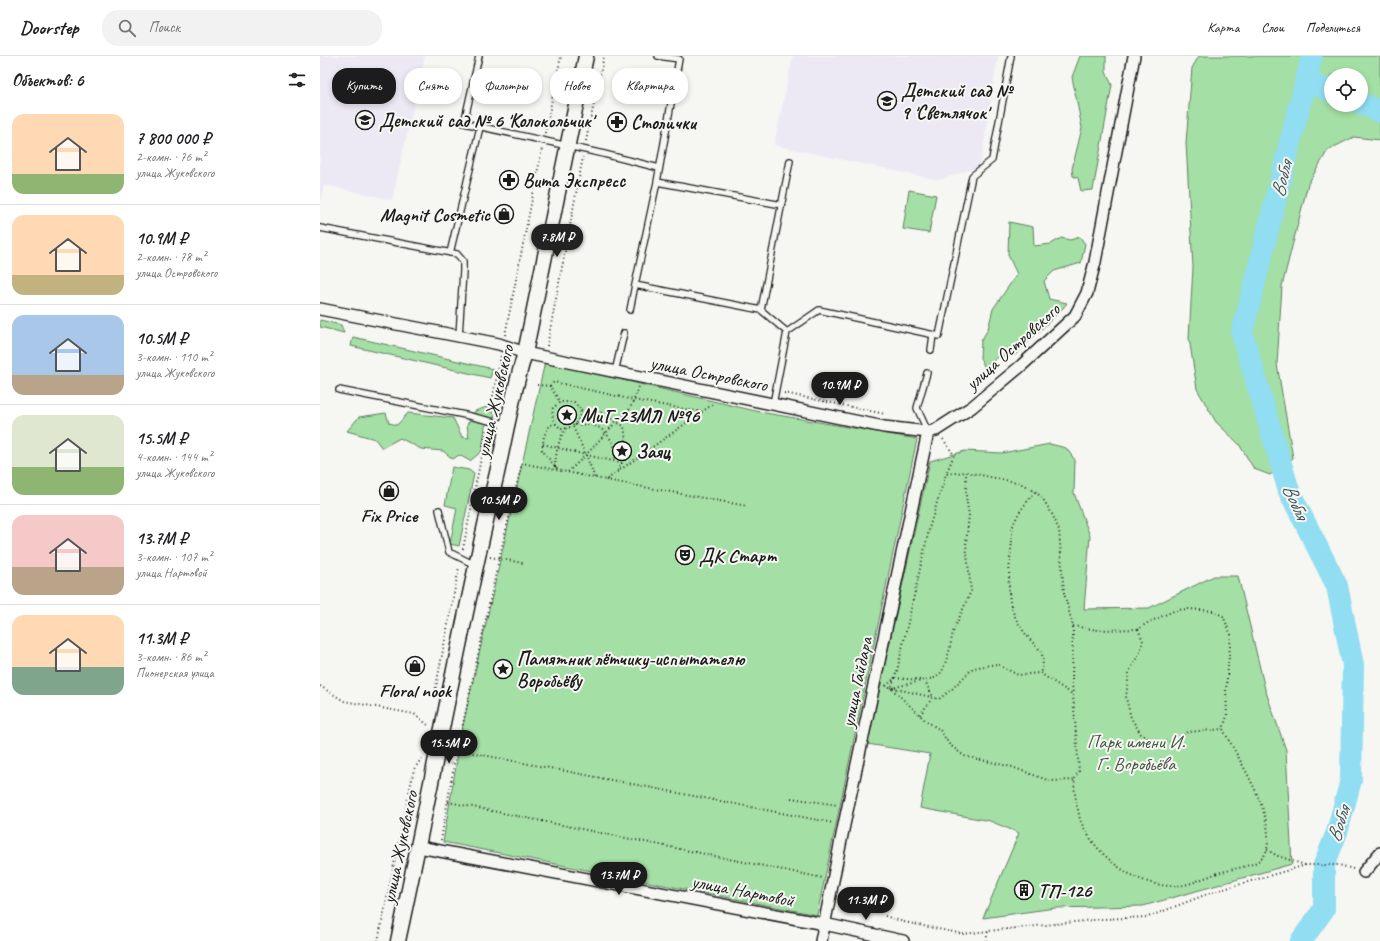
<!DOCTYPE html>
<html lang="ru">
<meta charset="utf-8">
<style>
body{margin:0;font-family:Caveat,sans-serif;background:#f2f2f2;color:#202124;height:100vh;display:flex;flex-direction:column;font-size:15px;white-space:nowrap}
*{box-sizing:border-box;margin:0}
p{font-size:13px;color:#757577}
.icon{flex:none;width:22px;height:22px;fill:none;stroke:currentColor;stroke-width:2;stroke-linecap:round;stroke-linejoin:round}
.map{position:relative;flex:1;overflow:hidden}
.panel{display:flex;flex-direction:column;background:#fff;width:320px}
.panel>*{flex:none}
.top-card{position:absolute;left:12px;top:12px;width:380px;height:36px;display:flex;gap:8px}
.fabs{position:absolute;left:1004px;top:12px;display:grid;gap:8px}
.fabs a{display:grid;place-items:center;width:44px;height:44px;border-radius:50%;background:#fff;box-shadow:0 2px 6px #0003;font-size:20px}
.price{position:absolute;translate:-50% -34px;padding:0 9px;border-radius:14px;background:#1c1c1c;color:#fff;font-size:13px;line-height:26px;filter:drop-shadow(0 1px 2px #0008)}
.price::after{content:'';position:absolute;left:50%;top:24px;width:12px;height:9px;margin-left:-6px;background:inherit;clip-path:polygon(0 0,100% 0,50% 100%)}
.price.active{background:#222;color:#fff}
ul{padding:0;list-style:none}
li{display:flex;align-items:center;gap:12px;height:100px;padding:0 12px}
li+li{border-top:1px solid #e0e0e0}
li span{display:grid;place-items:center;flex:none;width:112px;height:80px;border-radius:12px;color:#555}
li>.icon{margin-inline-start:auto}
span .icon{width:48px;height:48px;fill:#fffc;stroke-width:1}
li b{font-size:17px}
h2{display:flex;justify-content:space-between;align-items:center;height:48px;padding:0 12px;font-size:17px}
.tag{padding:0 14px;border-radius:16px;background:#fff;box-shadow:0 2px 6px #0003;font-size:14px;line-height:36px}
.tag.active{background:#1c1c1c;color:#fff}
header{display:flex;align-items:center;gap:24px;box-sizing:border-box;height:56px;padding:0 20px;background:#fff;border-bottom:1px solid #e0e0e0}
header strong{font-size:19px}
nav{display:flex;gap:22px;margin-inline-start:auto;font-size:14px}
.search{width:280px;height:36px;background:#f2f2f2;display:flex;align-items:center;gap:10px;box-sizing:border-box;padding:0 14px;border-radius:16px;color:#757577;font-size:15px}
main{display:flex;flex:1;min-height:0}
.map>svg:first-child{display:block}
.built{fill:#ece9f5}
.green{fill:#a4dfa5;stroke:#607e60;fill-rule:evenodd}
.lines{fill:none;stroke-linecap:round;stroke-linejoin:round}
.river{stroke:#91ddf1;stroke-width:22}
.service-casing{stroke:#1c1c1c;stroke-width:8}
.minor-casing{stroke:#1c1c1c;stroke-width:14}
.tertiary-casing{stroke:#1c1c1c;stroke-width:17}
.path{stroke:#1c1c1c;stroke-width:2;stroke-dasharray:1 3;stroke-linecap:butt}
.service{stroke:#f6f6f2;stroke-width:5.5}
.minor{stroke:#f6f6f2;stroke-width:11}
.tertiary{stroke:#f6f6f2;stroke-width:14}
.labels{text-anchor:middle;stroke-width:4;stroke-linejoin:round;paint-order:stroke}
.poi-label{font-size:19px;font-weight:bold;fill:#1c1c1c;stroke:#f6f6f2;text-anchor:start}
.street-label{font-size:19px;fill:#1c1c1c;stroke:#f6f6f2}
.park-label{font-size:19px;fill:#455645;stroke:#f6f6f2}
.water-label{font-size:20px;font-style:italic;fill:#3f565c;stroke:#f6f6f2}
</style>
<header>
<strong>Doorstep</strong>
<div class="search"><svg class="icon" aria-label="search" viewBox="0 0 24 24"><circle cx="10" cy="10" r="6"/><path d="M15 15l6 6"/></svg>Поиск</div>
<nav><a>Карта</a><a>Слои</a><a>Поделиться</a></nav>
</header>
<main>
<section class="panel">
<h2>Объектов: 6<svg class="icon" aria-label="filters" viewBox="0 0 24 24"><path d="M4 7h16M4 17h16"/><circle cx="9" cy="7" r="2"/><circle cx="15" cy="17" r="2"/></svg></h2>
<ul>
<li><span style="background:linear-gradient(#ffd9b3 75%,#8fb573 0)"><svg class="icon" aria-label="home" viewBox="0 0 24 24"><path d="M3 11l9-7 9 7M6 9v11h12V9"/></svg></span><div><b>7 800 000 ₽</b><p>2-комн. · 76 m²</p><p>улица Жуковского</p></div></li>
<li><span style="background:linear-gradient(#ffd9b3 75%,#c2b280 0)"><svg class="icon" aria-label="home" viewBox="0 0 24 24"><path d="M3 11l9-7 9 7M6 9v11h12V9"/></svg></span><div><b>10.9M ₽</b><p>2-комн. · 78 m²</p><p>улица Островского</p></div></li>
<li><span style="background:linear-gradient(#a9c7e8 75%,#b9a48a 0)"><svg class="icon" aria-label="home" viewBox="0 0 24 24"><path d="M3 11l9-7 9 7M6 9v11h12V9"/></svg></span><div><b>10.5M ₽</b><p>3-комн. · 110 m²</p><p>улица Жуковского</p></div></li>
<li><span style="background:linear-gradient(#dfe7d0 65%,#8fb573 0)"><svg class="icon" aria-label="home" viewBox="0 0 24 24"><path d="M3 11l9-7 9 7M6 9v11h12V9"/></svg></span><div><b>15.5M ₽</b><p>4-комн. · 144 m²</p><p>улица Жуковского</p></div></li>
<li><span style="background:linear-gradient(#f6c9c9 65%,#b9a48a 0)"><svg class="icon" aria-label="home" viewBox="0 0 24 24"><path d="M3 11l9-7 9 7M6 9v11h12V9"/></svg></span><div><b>13.7M ₽</b><p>3-комн. · 107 m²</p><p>улица Нартовой</p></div></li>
<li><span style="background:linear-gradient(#ffd9b3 65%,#7fa58c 0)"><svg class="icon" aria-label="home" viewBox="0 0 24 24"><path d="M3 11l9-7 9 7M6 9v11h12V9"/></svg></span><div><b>11.3M ₽</b><p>3-комн. · 86 m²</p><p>Пионерская улица</p></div></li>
</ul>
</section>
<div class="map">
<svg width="1060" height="885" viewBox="0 0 1060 885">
<rect width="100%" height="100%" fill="#f6f6f2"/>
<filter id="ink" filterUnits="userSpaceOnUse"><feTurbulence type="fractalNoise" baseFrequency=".025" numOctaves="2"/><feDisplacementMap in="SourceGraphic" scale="8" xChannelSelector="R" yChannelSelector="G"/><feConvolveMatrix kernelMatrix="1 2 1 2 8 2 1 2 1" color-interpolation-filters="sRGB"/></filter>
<g filter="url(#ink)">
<path class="built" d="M0,0H105L72,144L4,129L0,147Z
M473,0H678L660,111L618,124L454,89Z"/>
<path class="green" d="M760,0H786V16L792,29L773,134L761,135L758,122L753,120L752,113L762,72L752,21Z
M879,0H1060V84L1034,81L1008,94L988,128L962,230L957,308L973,402L950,419L934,413L919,388L896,366L877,333L869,282L873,211L866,87L872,12ZM1011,19H1041V49H1011Z
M589,134L616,139L609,177L583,173Z
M689,166L713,171L714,190L731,188L741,182L750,184L760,181L765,188L761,207L734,215L724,225L729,243L747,247L743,252L695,299L678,301L665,312L660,302L661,285L668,273L673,253L697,218L688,199Z
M0,264L21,269L24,277L0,271Z
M33,281L173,313L170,322L31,290Z
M225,306L440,356L597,383L497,859L123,786L143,669Z
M170,350L175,360L165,370L162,395L150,405L139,399L133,403L123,395L101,393L80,382L62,392L55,383L27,375L39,361L66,357L69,367L77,369L88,357L133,362L142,381L149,382L147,369L155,355Z
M730,388L746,392L755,404L754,437L770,480L764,553L829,552L894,520H918L945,633L966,694L972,808L823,850L735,852L663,862L699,777L670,765L600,752L610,698L547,688L610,405L645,395L682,397Z
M132,411L149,414L154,418L139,490L130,488L137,452L125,449Z"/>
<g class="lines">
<path class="river" d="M985,25L1011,35
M1041,47L1060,56
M981,885L1004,853V809L1017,776L1031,724L1033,609L1017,530L969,435L922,277L992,0"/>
<defs>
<path id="service" d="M159,0L144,67L284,98L339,112
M338,0L359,3L337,126L462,149
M337,126L315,229L441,254L467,276
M0,172L137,198L143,205V215L139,280
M130,197L160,71
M310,254L315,229
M441,254L470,105
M611,294L613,279
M295,316L304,277
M607,317L597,352L608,376
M19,334L145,359L187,369
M453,348L467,276L499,254L619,280L652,120L672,104L691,0
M119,454L129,496L155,509"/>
<path id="minor" d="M0,253L179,288L205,297L224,301L564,371L608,376L616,374L652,351L702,309L755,260L767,237L775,206L814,0
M99,791L504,868L583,885
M1044,816L1060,797
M501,885L524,769L608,376"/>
<path id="tertiary" d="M78,885C112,729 140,572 177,417C186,377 193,336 205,297L266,0"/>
</defs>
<use href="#service" class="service-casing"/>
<use href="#minor" class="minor-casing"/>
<use href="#tertiary" class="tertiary-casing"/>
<path class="path" d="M225,77L241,0
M266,85L284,0
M185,279L222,93
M227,290L263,101
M217,329L230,330L240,346
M230,330L234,326L314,344L381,356
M464,337L565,358
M261,354C277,353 284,357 296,366C310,359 313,345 319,331
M170,356L181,299
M236,368L232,359L233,352L240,346H254L261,354C259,367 253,372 241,373L236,368L230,369L224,380L222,394L237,413
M255,369C271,368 279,368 289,381C291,384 294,389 295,392C296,396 294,401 293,405
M253,371L266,399
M623,383L634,399L626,418
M223,388L266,399
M235,411C236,397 238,384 246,372
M298,415C307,398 307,388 304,370L296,366L266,399L302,407
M248,416L266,399L275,422
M286,424L427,450
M715,436C707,446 697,457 693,470C692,475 692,481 692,485C690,504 686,536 692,553C698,571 709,583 722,596L723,610L720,617
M143,493L167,372
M170,501L203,507
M753,570L778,574L818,573L829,566L856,554L869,553L893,555L903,560L911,579L906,633L907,660L903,673C918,703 955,757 947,793C943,809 924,810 910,814C903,816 896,817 890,820C878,824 868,830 855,830C817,831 778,802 762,768C759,763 759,756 757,750C756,743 753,731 755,723C755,721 757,718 759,715L752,627L753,570L744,537L739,474L732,458L723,443L716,436L700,427L646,416L626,418L610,469L577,615L571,632L605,664L620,674L629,688L644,700L692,711L730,725L754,724
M818,573L823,585L820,596L809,616L806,642L811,662L821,678L835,687L854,685L868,676L903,673
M0,630L24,645L94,658L108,669
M565,630L619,643L632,633L653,612L677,608L698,619L720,617L752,638
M566,630L575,622L601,624
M571,632L614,622L622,616L629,596L633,576L651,535L646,488L649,459L646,441V416
M115,636L139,511
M600,659L613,641L605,625
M137,694L513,767
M127,707L134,709L179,503L202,407L286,424L393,348
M471,742L518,749
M128,746L503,822
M121,784L134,709
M947,794L958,800L985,809
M565,860L584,866L643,878L668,875
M58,885L94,713L102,702
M666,885L668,875L783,863L828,861L890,837L986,809H1019L1033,813"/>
<use href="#service" class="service"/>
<use href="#minor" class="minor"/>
<use href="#tertiary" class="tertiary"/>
</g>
</g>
<defs>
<symbol id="school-ring" viewBox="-11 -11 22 22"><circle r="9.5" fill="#f6f6f2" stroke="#1c1c1c" stroke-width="1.5"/><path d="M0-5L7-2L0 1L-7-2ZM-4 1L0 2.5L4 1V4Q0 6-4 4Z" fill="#1c1c1c"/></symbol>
<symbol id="pharmacy-ring" viewBox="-11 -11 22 22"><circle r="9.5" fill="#f6f6f2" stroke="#1c1c1c" stroke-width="1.5"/><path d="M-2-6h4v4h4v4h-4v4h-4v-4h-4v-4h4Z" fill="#1c1c1c"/></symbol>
<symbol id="shop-ring" viewBox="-11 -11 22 22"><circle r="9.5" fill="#f6f6f2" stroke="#1c1c1c" stroke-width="1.5"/><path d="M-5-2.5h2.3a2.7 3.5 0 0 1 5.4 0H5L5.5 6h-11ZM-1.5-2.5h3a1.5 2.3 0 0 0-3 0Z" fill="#1c1c1c"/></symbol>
<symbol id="sight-ring" viewBox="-11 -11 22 22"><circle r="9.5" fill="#f6f6f2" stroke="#1c1c1c" stroke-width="1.5"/><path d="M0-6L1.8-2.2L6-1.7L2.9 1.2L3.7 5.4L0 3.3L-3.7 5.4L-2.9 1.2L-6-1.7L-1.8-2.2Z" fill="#1c1c1c"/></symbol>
<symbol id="theatre-ring" viewBox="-11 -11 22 22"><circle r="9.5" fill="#f6f6f2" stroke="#1c1c1c" stroke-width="1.5"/><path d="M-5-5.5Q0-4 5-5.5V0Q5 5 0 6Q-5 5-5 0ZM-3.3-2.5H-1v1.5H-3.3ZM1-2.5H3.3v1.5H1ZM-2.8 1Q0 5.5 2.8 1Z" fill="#1c1c1c"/></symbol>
<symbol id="building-ring" viewBox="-11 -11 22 22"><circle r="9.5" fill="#f6f6f2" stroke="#1c1c1c" stroke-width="1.5"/><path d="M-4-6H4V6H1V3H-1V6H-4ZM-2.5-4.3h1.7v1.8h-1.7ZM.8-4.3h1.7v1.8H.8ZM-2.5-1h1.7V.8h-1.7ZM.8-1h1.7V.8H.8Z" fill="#1c1c1c"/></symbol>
</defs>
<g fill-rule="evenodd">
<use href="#school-ring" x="556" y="34" width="22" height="22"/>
<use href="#school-ring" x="34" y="53" width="22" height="22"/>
<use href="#pharmacy-ring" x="286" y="55" width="22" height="22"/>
<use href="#pharmacy-ring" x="178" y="113" width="22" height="22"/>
<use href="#shop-ring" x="173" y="147" width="22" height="22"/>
<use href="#sight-ring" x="236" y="348" width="22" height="22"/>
<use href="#sight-ring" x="291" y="384" width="22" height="22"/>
<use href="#shop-ring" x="58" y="424" width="22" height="22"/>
<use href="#theatre-ring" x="354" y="488" width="22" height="22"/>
<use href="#shop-ring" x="84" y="599" width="22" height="22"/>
<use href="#sight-ring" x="172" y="602" width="22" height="22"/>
<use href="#building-ring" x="693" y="823" width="22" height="22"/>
</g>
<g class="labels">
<g class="poi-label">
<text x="581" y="41">Детский сад №<tspan x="581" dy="22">9 'Светлячок'</tspan></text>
<text x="59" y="71">Детский сад № 6 'Колокольчик'</text>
<text x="311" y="73">Столички</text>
<text x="203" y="131">Вита Экспресс</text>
<text x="170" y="165" text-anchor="end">Magnit Cosmetic</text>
<text x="261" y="366">МиГ-23МЛ №96</text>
<text x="316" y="402">Заяц</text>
<text x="69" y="466" text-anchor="middle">Fix Price</text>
<text x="379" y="506">ДК Старт</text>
<text x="197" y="609">Памятник лётчику-испытателю<tspan x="197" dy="22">Воробьёву</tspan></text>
<text x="95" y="641" text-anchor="middle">Floral nook</text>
<text x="718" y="841">ТП-126</text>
</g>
<g class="street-label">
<text transform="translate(692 290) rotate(-42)" y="7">улица Островского</text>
<text transform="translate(389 317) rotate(11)" y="7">улица Островского</text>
<text transform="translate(174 345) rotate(-77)" y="7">улица Жуковского</text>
<text transform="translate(536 626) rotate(-78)" y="7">улица Гайдара</text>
<text transform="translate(79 791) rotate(-78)" y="7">улица Жуковского</text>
<text transform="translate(423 834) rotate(11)" y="7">улица Нартовой</text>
</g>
<g class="park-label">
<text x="816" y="692">Парк имени И.<tspan x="816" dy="22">Г. Воробьёва</tspan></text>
</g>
<g class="water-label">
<text transform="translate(961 123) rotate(-76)" y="7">Вобля</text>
<text transform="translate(976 445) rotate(66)" y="7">Вобля</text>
<text transform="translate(1018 768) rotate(-72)" y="7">Вобля</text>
</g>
</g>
</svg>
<div class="fabs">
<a><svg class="icon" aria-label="locate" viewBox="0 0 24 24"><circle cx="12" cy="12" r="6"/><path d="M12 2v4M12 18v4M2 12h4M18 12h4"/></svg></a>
</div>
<b class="price active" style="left:237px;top:202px">7.8M ₽</b>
<b class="price" style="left:520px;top:350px">10.9M ₽</b>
<b class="price" style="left:179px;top:465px">10.5M ₽</b>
<b class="price" style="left:129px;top:708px">15.5M ₽</b>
<b class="price" style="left:299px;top:840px">13.7M ₽</b>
<b class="price" style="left:546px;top:865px">11.3M ₽</b>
<div class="top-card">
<a class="tag active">Купить</a>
<a class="tag">Снять</a>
<a class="tag">Фильтры</a>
<a class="tag">Новое</a>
<a class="tag">Квартира</a>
</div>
</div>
</main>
